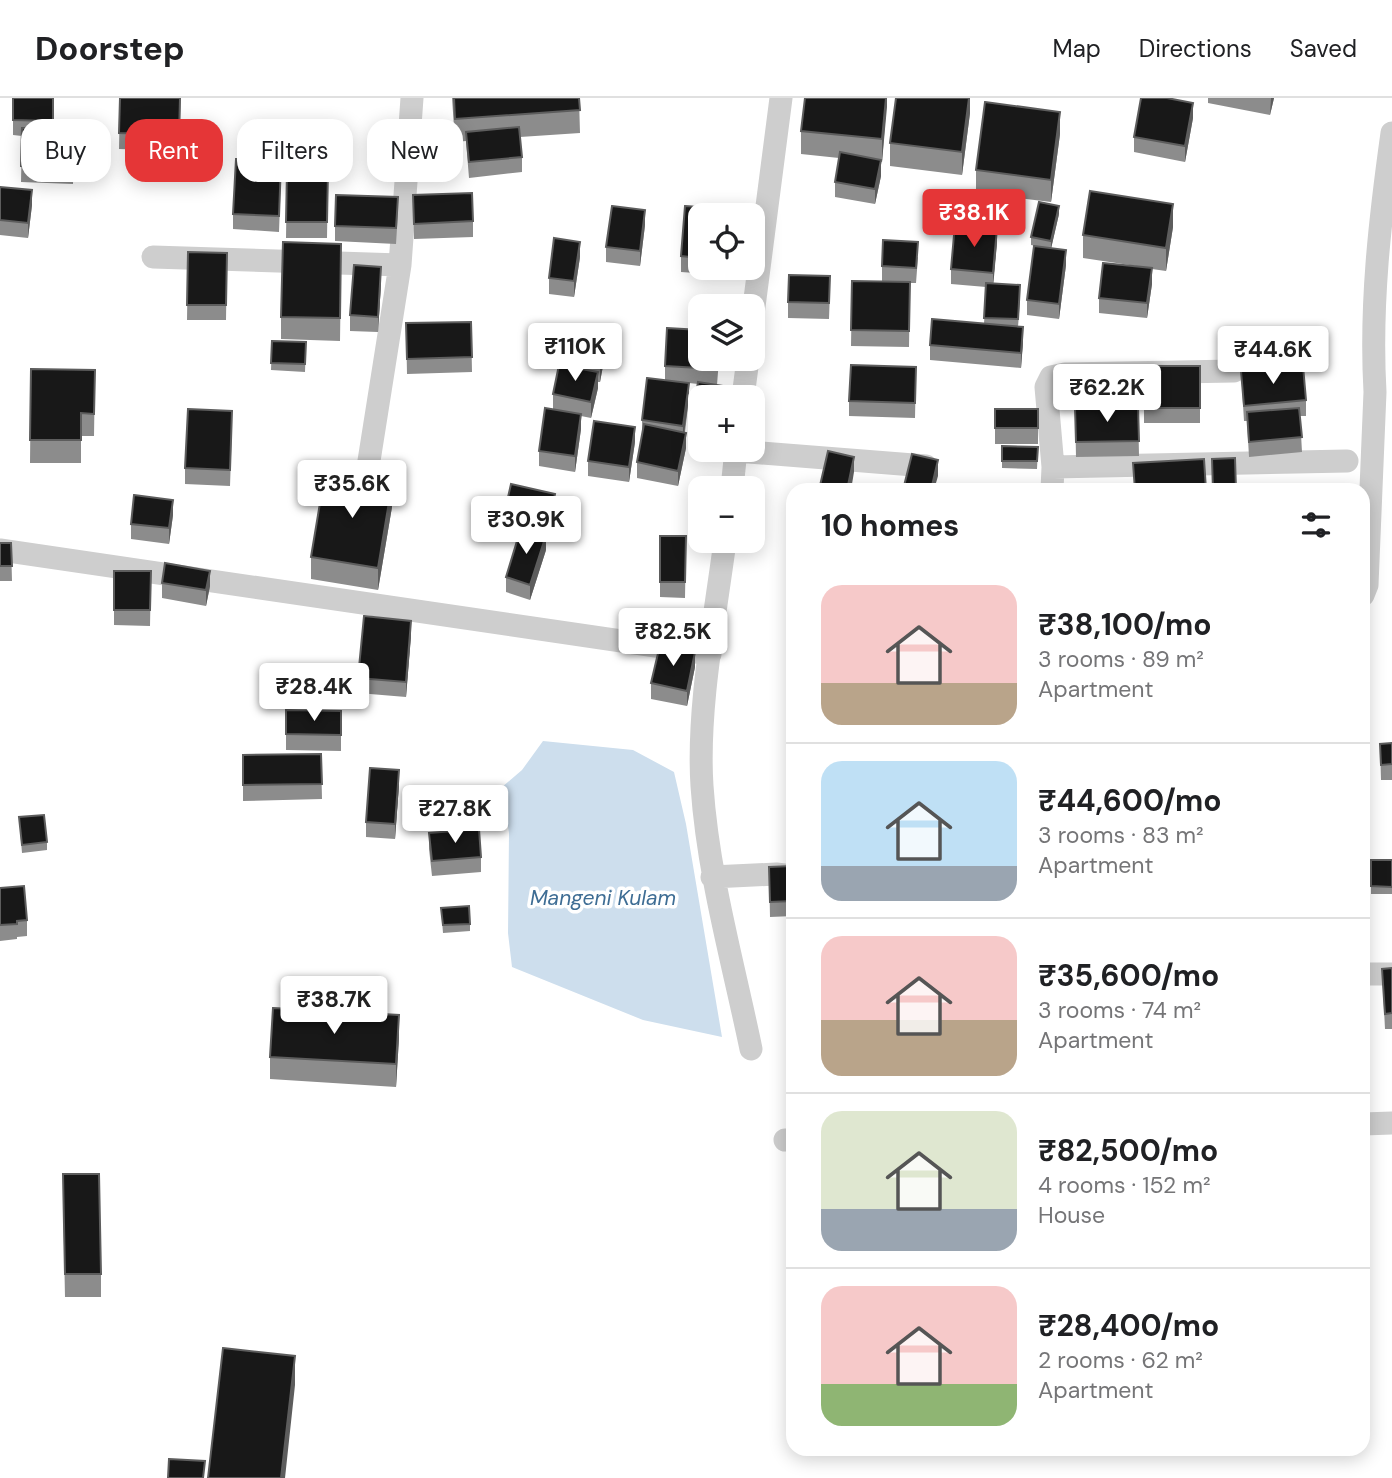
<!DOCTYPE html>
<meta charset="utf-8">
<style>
body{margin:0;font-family:"DM Sans",sans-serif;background:#f6f6f6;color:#202124;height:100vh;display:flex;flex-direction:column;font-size:26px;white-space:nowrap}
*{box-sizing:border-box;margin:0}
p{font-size:23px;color:#757577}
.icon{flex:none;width:38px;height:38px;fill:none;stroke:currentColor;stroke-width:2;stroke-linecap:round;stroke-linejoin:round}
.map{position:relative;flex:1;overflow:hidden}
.details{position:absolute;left:786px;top:385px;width:584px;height:973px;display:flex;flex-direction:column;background:#fff;border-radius:21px;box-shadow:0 4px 18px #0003}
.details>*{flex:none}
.banner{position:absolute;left:21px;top:21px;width:660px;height:63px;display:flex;gap:14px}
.controls{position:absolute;left:688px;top:105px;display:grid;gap:14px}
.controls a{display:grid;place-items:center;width:77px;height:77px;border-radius:14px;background:#fff;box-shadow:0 4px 18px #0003;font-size:35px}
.price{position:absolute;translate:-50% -60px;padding:0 16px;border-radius:7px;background:#fff;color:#222;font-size:23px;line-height:46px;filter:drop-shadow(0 2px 4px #0008)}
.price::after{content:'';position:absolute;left:50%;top:42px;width:21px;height:16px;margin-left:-10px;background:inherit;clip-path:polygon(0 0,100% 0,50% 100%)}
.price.selected{background:#e53637;color:#fff}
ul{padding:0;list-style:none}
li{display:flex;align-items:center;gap:21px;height:175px;padding:0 35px}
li+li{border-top:2px solid #e0e0e0}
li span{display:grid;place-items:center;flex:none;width:196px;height:140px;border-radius:21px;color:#555}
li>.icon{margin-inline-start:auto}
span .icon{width:84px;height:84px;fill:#fffc;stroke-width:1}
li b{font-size:30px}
h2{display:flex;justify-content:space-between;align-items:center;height:84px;padding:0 35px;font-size:30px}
.pill{padding:0 24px;border-radius:21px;background:#fff;box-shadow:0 4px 18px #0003;font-size:24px;line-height:63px}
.pill.selected{background:#e53637;color:#fff}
header{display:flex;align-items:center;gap:42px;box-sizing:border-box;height:98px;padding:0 35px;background:#fff;border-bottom:2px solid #e0e0e0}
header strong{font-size:33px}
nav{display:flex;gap:38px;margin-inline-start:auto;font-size:24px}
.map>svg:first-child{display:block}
.water{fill:#cddeed}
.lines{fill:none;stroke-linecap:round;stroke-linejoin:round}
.street{stroke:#cecece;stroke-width:23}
.wall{fill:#8c8c8c}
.shaded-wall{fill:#5d5d5d}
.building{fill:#181818;stroke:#5d5d5d;stroke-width:2}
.labels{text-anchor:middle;stroke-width:7;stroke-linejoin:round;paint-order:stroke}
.water-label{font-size:21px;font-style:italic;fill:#3e6d94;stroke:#fff}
</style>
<header>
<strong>Doorstep</strong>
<nav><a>Map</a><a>Directions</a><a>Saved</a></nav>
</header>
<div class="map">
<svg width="1392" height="1380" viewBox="0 0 1392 1380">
<rect width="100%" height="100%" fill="#fff"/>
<path class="water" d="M543,643L633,652L674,674L686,726L722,939L643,922L512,869L508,835L509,735L502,689L522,672Z"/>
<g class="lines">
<path class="street" d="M153,159L400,167
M752,224L781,0
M743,299L748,261
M736,353L926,368
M1053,369L1347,363
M365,388L400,167L412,0
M732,390L736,352
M1052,392L1053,369L1046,289L1051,279L1065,276L1234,273
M725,443C715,520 697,611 702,688C708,777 733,864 751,951
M0,452L710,556
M1363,497L1367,487L1375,294C1370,207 1380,121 1392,35
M712,779L776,776L793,778
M1363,876H1392
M1363,1026L1392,1025
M785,1042H793"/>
</g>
<path class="wall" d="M13,0H53V31H74L73,86L21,84L22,38L13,37Z
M120,0H181L179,53L119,51Z
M452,0H579L580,35L520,39L522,59V74L469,80L466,43L455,44Z
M887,0L882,64H881V78L875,106L835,99V84L839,60L801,56V33Z
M970,0V15L962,77L890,68V45Z
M1208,0H1274L1270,17L1208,5Z
M1193,20L1185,64L1134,54V39Z
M1060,36L1051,104L976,95V72Z
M287,72H328L327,140H286Z
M281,79L279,134L233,131V116Z
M0,89L32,107L28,140L0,137Z
M413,97L473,123V139L414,141Z
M685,108L727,111V117H700V170H723V177L681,174V158Z
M398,114L396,146L335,143V128Z
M1059,116L1051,150L1066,167L1059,221L1027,217V202L1036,148L1031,147V139Z
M645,127L640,168L606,164V149Z
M1173,129L1166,173L1152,171V186L1147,220L1099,215V200L1143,169L1083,160V137Z
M997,145L993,185L1020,202L1018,229L1023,244L1021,270L930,262V247L984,226L986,189L951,186V171Z
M188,154L227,155L226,222H187Z
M580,159L574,199L549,196V180Z
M918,159L916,185H910L909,249L851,248L852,183L882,184V168Z
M341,168L340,243L281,241V219Z
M381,185L378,234L350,233V217Z
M830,193L829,221L788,220V204Z
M471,224L472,274L407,276L406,225Z
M272,243L306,244L305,274L271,272Z
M605,257L600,284H598V290L591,320L581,318V331L575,374L539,368V353L553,311V296L563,267V263Z
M719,261L717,287L736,299H700V346L691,344V329L698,286L689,285V300L685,334L686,350L678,388L637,380V364L642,338V322L665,282V268Z
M1144,268H1200V325H1144Z
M916,269L915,320L849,318V303Z
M31,271L95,272L94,338H81V365H30Z
M1241,273L1306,302V318H1300L1302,354L1249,359L1247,323H1244Z
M1138,308L1139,358L1076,359L1075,309Z
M995,311H1038V346H995Z
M232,329L230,388L185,386V370Z
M635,344L629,384L588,378V363Z
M1002,348L1038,349L1037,371L1002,370Z
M506,408L555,411L550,434L506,424Z
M392,409L378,492L311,481V459Z
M173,417L169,446L131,441V426Z
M660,438H686L685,500L660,499Z
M0,445H11L12,483H0Z
M546,452L530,502L506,494V479Z
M114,473H151L150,528L114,527Z
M162,485L210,488L206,508L162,500Z
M411,538L406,599L358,595V580Z
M695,569L687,608L651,601V585Z
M286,612L341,613V653L286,652Z
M1392,645V682H1381L1380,646Z
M321,656L322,701L243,703V657Z
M399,687L395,741L366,739V724Z
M19,719L47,744V752L22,755Z
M429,735L481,759V774L432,778L429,751Z
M1371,762H1392V796H1371Z
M793,768V818L770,819L769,769Z
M0,790L27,822V838L17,839V841L0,843Z
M441,810L470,826V833L443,835Z
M1392,870V931H1385L1382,871Z
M399,940L396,989L270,981V959Z
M63,1099L101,1176V1199H65Z"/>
<path class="shaded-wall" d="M886,0H887V9L882,64V41Z
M969,0H970V15L962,77V54Z
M1271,0H1274L1270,17Z
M1193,5V20L1185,64V48Z
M1060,14V36L1051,104V82Z
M881,62V78L875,106V91Z
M32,92V107L28,140V125Z
M1173,106V129L1166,173V150Z
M1059,108V116L1051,151V143Z
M645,112V127L640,168V153Z
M997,130V145L993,190V175Z
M580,144V159L574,199V183Z
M1066,152V167L1059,221V206Z
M381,169V185L378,234V219Z
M1152,170V186L1147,220V205Z
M1023,229V244L1021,270V255Z
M605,242V257L600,284V269Z
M598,274V290L591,320V304Z
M689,285V300L683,343V328Z
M581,316V331L575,374V358Z
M635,329V344L629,384V369Z
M686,335V350L678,388V373Z
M854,359V374L851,392H847Z
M938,362V378L934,392H931Z
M392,386V409L378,492V470Z
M555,396V411L550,434V419Z
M173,402V417L169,446V430Z
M546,437V452L530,502V487Z
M210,473V488L206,508V492Z
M411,523V538L406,599V584Z
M695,554V569L687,608V593Z
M399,672V687L395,741V726Z
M399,917V940L396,989V966Z
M295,1258V1287L285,1380H281Z"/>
<path class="building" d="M13,0H53V23L13,22Z
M120,0H180L179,37L119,35Z
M454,0H579L580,12L455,21Z
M805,0H886L882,41L801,33Z
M896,0H969L962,54L890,45Z
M1141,0H1167L1193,5L1185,48L1134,39Z
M985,4L1060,14L1051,82L976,72Z
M519,29L522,59L469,64L466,34Z
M22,30L74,31L73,70L21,68Z
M840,54L881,62L875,91L835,84Z
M236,61L281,64L279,118L233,116Z
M287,72H328L327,124H286Z
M0,89L32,92L28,125L0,122Z
M1090,93L1173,106L1166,150L1083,137Z
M472,95L473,123L414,126L413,97Z
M336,97L398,99L396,130L335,128Z
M1039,104L1059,108L1051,143L1031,139Z
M612,108L645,112L640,153L606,149Z
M685,108L727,111V117H700V160L681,158Z
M955,126L997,130L993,175L951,171Z
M554,140L580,144L574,183L549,180Z
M883,142L918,144L916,170L882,168Z
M283,144L341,146L340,220L281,219Z
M1034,148L1066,152L1059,206L1027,202Z
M188,154L227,155L226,207H187Z
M1103,165L1152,170L1147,205L1099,200Z
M354,167L381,169L378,219L350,217Z
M789,177L830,178L829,205L788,204Z
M852,183L910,184L909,233L851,232Z
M986,185L1020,187L1018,221L984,220Z
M932,221L1023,229L1021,255L930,247Z
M471,224L472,259L407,261L406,225Z
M667,230L700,232V261H718L717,271L665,268Z
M567,235L605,242L600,269L563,263Z
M272,243L306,244L305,266L271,265Z
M559,267L598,274L591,304L553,296Z
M851,267L916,269L915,305L849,303Z
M1144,268H1200V310H1144Z
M1303,268L1306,302L1244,308L1241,273Z
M31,271L95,272L94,316L81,315V342H30Z
M647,280L689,285L683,328L642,322Z
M698,284L736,290L735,299H700V330L691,329Z
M1138,308L1139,343L1076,344L1075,309Z
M545,310L581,316L575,358L539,353Z
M1299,310L1302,339L1249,344L1247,314Z
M188,311L232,313L230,372L185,370Z
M995,311H1038V330H995Z
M594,323L635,329L629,369L588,363Z
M644,326L686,335L678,373L637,364Z
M1002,348L1038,349L1037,363H1002Z
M828,353L854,359L847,392H819Z
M912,356L938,362L931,392H903Z
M1235,360L1236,392H1213L1212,361Z
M1204,361L1206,392H1135L1133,365Z
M325,375L392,386L378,470L311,459Z
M511,386L555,396L550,419L506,408Z
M134,397L173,402L169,430L131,426Z
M521,430L546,437L530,487L506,479Z
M660,438H686L685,484H660Z
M0,445H11L12,468H0Z
M165,465L210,473L206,492L162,485Z
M114,473H151L150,512H114Z
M364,518L411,523L406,584L358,580Z
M660,547L695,554L687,593L651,585Z
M286,612L341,613V637L286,636Z
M1392,645V666L1381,667L1380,646Z
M321,656L322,686L243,687V657Z
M370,670L399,672L395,726L366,724Z
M44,717L47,744L22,747L19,719Z
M479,731L481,759L432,763L429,735Z
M1371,762H1392V789L1371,788Z
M793,768V803L770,804L769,769Z
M24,788L27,822L17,823V826L0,827V790Z
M469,808L470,826L443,827L441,810Z
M1392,870V915L1385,916L1382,871Z
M273,910L399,917L396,966L270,959Z
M63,1076H99L101,1176H65Z
M223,1250L295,1258L281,1380H208Z
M169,1361L205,1363L203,1380H168Z"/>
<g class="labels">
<g class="water-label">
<text x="603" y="807">Mangeni Kulam</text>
</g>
</g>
</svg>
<div class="controls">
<a><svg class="icon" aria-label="locate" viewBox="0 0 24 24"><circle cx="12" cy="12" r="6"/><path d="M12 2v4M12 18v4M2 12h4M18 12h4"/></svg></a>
<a><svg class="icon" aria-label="layers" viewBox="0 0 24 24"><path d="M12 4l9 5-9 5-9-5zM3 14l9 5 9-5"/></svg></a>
<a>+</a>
<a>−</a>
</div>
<b class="price selected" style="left:974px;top:151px">₹38.1K</b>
<b class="price" style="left:575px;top:285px">₹110K</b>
<b class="price" style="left:1273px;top:288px">₹44.6K</b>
<b class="price" style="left:1107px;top:326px">₹62.2K</b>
<b class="price" style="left:352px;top:422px">₹35.6K</b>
<b class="price" style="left:526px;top:458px">₹30.9K</b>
<b class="price" style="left:673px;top:570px">₹82.5K</b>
<b class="price" style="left:314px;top:625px">₹28.4K</b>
<b class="price" style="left:455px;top:747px">₹27.8K</b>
<b class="price" style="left:334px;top:938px">₹38.7K</b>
<div class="banner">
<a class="pill">Buy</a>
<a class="pill selected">Rent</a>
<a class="pill">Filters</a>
<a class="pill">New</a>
</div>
<section class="details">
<h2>10 homes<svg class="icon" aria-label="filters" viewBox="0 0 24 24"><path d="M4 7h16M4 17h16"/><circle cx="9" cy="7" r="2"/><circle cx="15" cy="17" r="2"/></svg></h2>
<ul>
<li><span style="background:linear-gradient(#f6c9c9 70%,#b9a48a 0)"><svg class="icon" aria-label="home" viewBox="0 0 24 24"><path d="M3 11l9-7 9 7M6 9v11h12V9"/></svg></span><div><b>₹38,100/mo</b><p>3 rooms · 89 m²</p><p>Apartment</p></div></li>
<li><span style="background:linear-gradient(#bfe0f5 75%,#9aa5b1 0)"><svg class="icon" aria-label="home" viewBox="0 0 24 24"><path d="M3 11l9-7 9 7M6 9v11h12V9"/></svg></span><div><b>₹44,600/mo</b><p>3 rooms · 83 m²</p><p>Apartment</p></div></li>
<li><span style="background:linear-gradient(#f6c9c9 60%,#b9a48a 0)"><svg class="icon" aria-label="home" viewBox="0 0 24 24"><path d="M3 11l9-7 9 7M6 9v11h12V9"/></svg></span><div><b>₹35,600/mo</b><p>3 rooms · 74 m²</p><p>Apartment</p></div></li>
<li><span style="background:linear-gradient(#dfe7d0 70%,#9aa5b1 0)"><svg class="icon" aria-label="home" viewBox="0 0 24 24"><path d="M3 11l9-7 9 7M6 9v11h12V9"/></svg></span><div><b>₹82,500/mo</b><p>4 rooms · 152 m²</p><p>House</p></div></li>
<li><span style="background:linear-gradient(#f6c9c9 70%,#8fb573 0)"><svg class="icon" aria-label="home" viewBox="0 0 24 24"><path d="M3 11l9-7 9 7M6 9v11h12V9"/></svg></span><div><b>₹28,400/mo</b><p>2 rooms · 62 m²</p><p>Apartment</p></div></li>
</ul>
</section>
</div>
